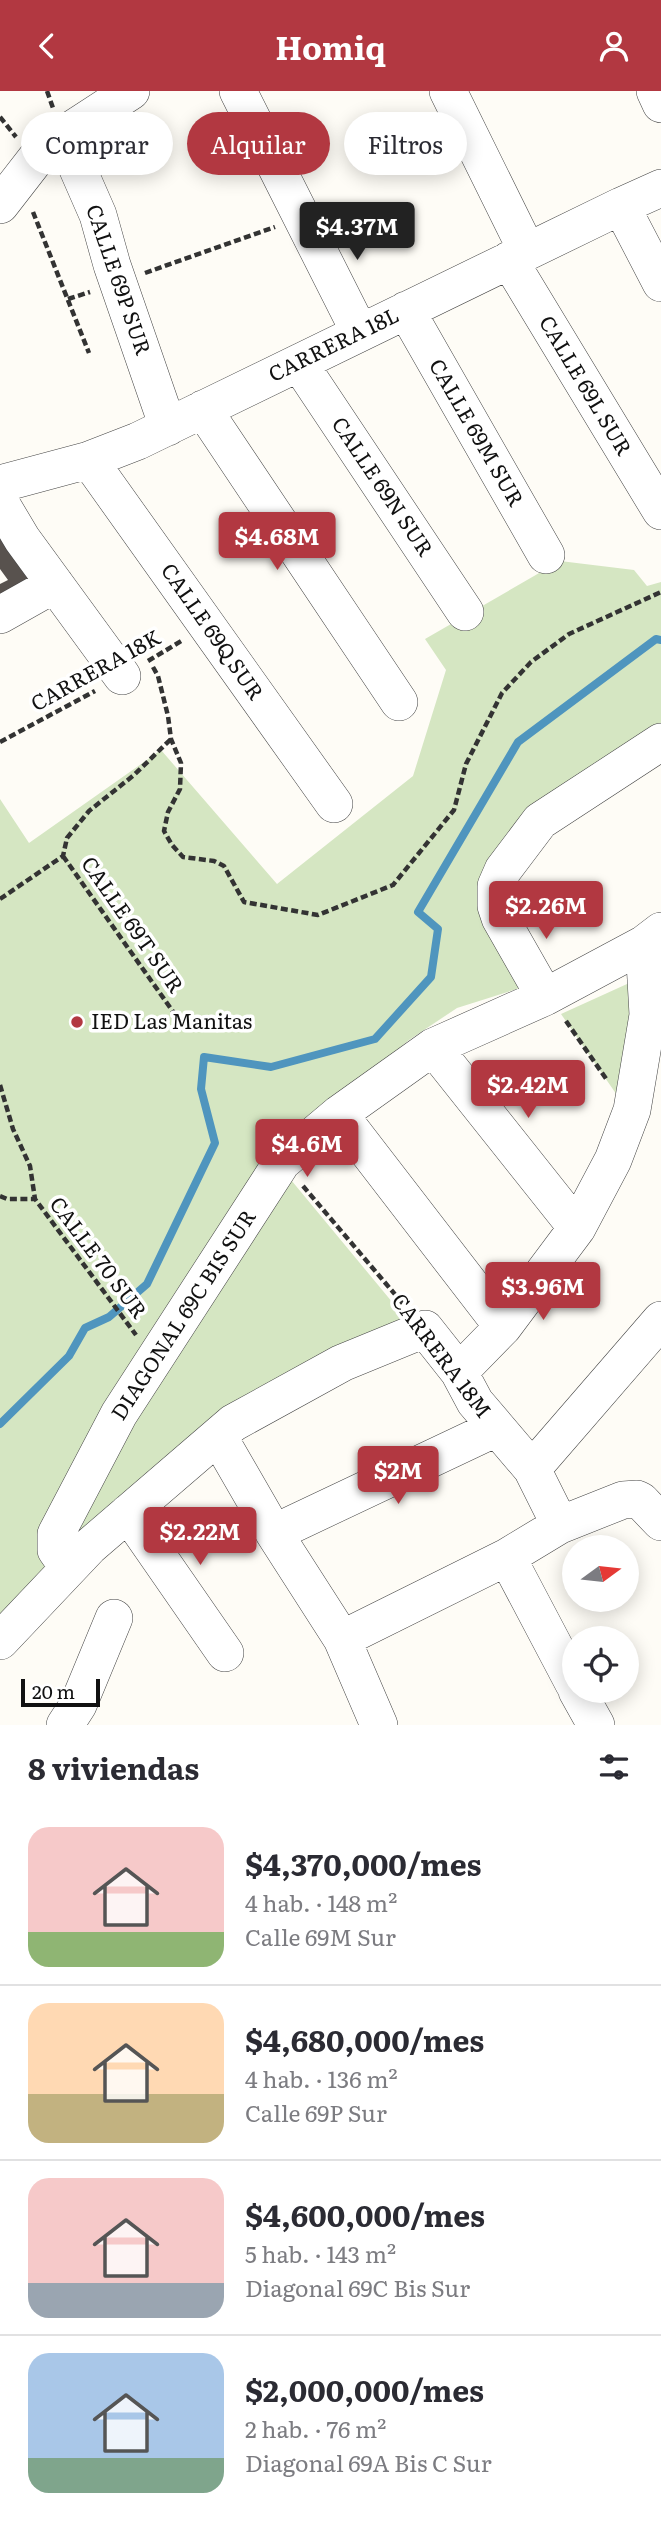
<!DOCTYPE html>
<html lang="es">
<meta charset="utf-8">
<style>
body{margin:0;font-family:Literata,serif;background:#f2f2f3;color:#2b2b33;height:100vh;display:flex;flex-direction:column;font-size:26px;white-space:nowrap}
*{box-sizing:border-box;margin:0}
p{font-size:23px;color:#7c7c81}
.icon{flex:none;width:38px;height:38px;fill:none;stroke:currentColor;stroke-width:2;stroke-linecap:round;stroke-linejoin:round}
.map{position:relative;height:1634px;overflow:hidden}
.details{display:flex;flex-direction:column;background:#fff;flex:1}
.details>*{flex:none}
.banner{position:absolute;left:21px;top:21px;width:620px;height:63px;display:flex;gap:14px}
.needle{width:46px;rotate:75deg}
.buttons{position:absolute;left:562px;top:1444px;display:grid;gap:14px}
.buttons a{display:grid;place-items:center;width:77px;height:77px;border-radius:50%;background:#fff;box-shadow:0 4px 18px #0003;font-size:35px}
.scale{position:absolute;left:21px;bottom:18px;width:79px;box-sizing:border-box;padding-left:7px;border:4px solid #111;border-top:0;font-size:19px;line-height:24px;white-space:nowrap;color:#111;-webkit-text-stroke:5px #fff;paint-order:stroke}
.price{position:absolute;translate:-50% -60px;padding:0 16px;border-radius:7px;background:#b23841;color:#fff;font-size:23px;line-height:46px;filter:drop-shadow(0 2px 4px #0008)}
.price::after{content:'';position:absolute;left:50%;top:42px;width:21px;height:16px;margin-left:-10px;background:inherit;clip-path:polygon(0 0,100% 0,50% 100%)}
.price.current{background:#222;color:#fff}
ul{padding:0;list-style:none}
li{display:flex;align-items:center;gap:21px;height:175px;padding:0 28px}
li+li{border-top:2px solid #e1e1e2}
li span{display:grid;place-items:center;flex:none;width:196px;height:140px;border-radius:21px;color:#555}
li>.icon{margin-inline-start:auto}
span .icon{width:84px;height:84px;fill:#fffc;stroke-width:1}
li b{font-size:30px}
h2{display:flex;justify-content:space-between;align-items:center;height:84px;padding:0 28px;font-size:30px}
.chip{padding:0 24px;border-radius:32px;background:#fff;box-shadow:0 4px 18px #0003;font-size:24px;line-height:63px}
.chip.current{background:#b23841;color:#fff}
header{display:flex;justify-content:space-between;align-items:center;height:91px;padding:0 28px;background:#b23841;color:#fff;font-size:32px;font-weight:700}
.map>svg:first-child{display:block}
.green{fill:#d5e6c2}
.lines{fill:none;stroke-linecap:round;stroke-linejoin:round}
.stream{stroke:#4f95be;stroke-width:8}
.building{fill:#58524e}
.minor-casing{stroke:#444;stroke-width:38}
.path{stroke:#333;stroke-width:4.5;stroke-dasharray:7 3.5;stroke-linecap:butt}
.minor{stroke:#fff;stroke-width:37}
.poi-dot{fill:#b23841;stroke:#fff;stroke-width:2.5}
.labels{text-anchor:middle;stroke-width:7;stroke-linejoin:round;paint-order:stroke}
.street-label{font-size:21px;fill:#111;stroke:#fff}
.poi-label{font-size:21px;fill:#111;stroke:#fff;text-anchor:start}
</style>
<header><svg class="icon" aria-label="back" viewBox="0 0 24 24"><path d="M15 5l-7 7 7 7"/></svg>Homiq<svg class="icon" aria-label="person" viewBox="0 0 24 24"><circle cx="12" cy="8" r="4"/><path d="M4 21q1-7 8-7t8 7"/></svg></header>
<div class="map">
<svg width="661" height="1634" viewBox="0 0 661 1634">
<rect width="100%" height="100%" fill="#fefcf6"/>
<path class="green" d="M560,470L634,479L647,495L661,491V643L488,773L523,896L457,917L409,949L272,1066L412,1235L297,1284L0,1542V708L29,752L161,659L277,793L413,685L446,579L425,548Z
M638,888L619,1007L561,923Z"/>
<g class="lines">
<path class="stream" d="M0,1333L69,1265L85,1237L109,1226L147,1193L215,1052L201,998L204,966L271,976L375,948L431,886L438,838L418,821L518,651L656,548L661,549"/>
</g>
<path class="building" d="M0,434L42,489L0,509V493L8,489L0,478Z"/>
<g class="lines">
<defs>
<path id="minor" d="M238,0L360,242
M448,0L527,160
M655,0L661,13
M63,44L98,124L112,174L168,336
M0,114L45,56L131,0
M621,115L661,192
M509,169L661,420
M406,219L546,464
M299,272L465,521
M203,318L399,611
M89,369L334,713
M0,393L89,369L138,350L621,115L661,97
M0,411L22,448L122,585
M0,524L55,493
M545,906L500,827L496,815V795L503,779L540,730L661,651
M433,956L577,1137
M339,1023L503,1236
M459,1281L503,1236L577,1137L613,1069L632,1019L648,924L644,853
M218,1345L274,1442L342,1548L379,1634
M532,1378L661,1229
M128,1422L225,1562
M274,1442L496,1337
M507,1466L574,1593
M68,1476L56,1459V1443L119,1323L282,1071L339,1023L433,956L545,906L644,853L661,840
M342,1548L507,1466L560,1434L623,1409L637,1408L641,1410L661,1431
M0,1550L90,1455L233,1332L342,1272L425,1238L459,1281L475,1311L532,1378L560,1434
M577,1600L596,1634
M65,1634L78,1614L114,1527"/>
</defs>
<use href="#minor" class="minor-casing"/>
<path class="path" d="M47,0L53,17
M0,26L16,46
M33,121L89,262
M145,182L275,136
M68,208L90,201
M148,570L183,549
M153,576L158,585L168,625L171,648L181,672L180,698L168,721L164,740L172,754L183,766L214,770L224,775L244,811L318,824L393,794L454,719L466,673L502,602L531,571L569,543L661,501
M0,651L95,600
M63,765L174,922
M0,808L63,765L67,747L89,720L134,684L171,648
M566,930L607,989
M0,994L13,1038L30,1075L35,1108L136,1244
M303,1095L404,1214
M0,1105L7,1108H35"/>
<use href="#minor" class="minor"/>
</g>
<circle class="poi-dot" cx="77" cy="931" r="7"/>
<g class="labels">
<g class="street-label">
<text transform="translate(118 189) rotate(71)" y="7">CALLE 69P SUR</text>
<text transform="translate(334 254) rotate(-26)" y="7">CARRERA 18L</text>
<text transform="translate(585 295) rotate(59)" y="7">CALLE 69L SUR</text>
<text transform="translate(476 342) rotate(60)" y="7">CALLE 69M SUR</text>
<text transform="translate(382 396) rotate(56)" y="7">CALLE 69N SUR</text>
<text transform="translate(212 541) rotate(55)" y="7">CALLE 69Q SUR</text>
<text transform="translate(96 580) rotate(-29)" y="7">CARRERA 18K</text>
<text transform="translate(132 834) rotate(55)" y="7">CALLE 69T SUR</text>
<text transform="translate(98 1167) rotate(53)" y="7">CALLE 70 SUR</text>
<text transform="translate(184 1224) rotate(-57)" y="7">DIAGONAL 69C BIS SUR</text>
<text transform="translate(441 1265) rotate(53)" y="7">CARRERA 18M</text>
</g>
<g class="poi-label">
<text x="91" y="938">IED Las Manitas</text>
</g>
</g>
</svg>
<div class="buttons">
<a><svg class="needle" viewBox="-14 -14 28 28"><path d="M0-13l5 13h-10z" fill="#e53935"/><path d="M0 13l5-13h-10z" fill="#7c7c81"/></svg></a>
<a><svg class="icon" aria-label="locate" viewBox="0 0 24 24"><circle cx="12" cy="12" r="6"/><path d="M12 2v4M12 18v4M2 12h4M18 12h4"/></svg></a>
</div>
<div class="scale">20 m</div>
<b class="price current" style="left:357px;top:171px">$4.37M</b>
<b class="price" style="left:277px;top:481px">$4.68M</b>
<b class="price" style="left:546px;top:850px">$2.26M</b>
<b class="price" style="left:528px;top:1029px">$2.42M</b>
<b class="price" style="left:307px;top:1088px">$4.6M</b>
<b class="price" style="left:543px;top:1231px">$3.96M</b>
<b class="price" style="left:398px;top:1415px">$2M</b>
<b class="price" style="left:200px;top:1476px">$2.22M</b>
<div class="banner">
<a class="chip">Comprar</a>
<a class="chip current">Alquilar</a>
<a class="chip">Filtros</a>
</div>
</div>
<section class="details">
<h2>8 viviendas<svg class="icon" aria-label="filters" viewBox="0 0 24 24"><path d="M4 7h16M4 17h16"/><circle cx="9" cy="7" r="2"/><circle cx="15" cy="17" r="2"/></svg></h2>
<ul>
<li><span style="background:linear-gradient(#f6c9c9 75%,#8fb573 0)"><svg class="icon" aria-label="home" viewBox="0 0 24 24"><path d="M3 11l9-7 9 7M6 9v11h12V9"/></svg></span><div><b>$4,370,000/mes</b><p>4 hab. · 148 m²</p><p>Calle 69M Sur</p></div></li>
<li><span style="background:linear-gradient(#ffd9b3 65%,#c2b280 0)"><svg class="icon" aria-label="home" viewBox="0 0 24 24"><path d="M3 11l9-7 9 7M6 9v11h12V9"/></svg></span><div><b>$4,680,000/mes</b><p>4 hab. · 136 m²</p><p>Calle 69P Sur</p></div></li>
<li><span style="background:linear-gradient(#f6c9c9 75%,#9aa5b1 0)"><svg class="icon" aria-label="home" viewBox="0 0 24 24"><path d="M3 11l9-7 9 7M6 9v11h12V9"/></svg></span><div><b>$4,600,000/mes</b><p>5 hab. · 143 m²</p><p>Diagonal 69C Bis Sur</p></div></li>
<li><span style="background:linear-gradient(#a9c7e8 75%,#7fa58c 0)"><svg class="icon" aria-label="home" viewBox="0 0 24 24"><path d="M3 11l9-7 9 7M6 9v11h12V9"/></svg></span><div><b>$2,000,000/mes</b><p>2 hab. · 76 m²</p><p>Diagonal 69A Bis C Sur</p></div></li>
</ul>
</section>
